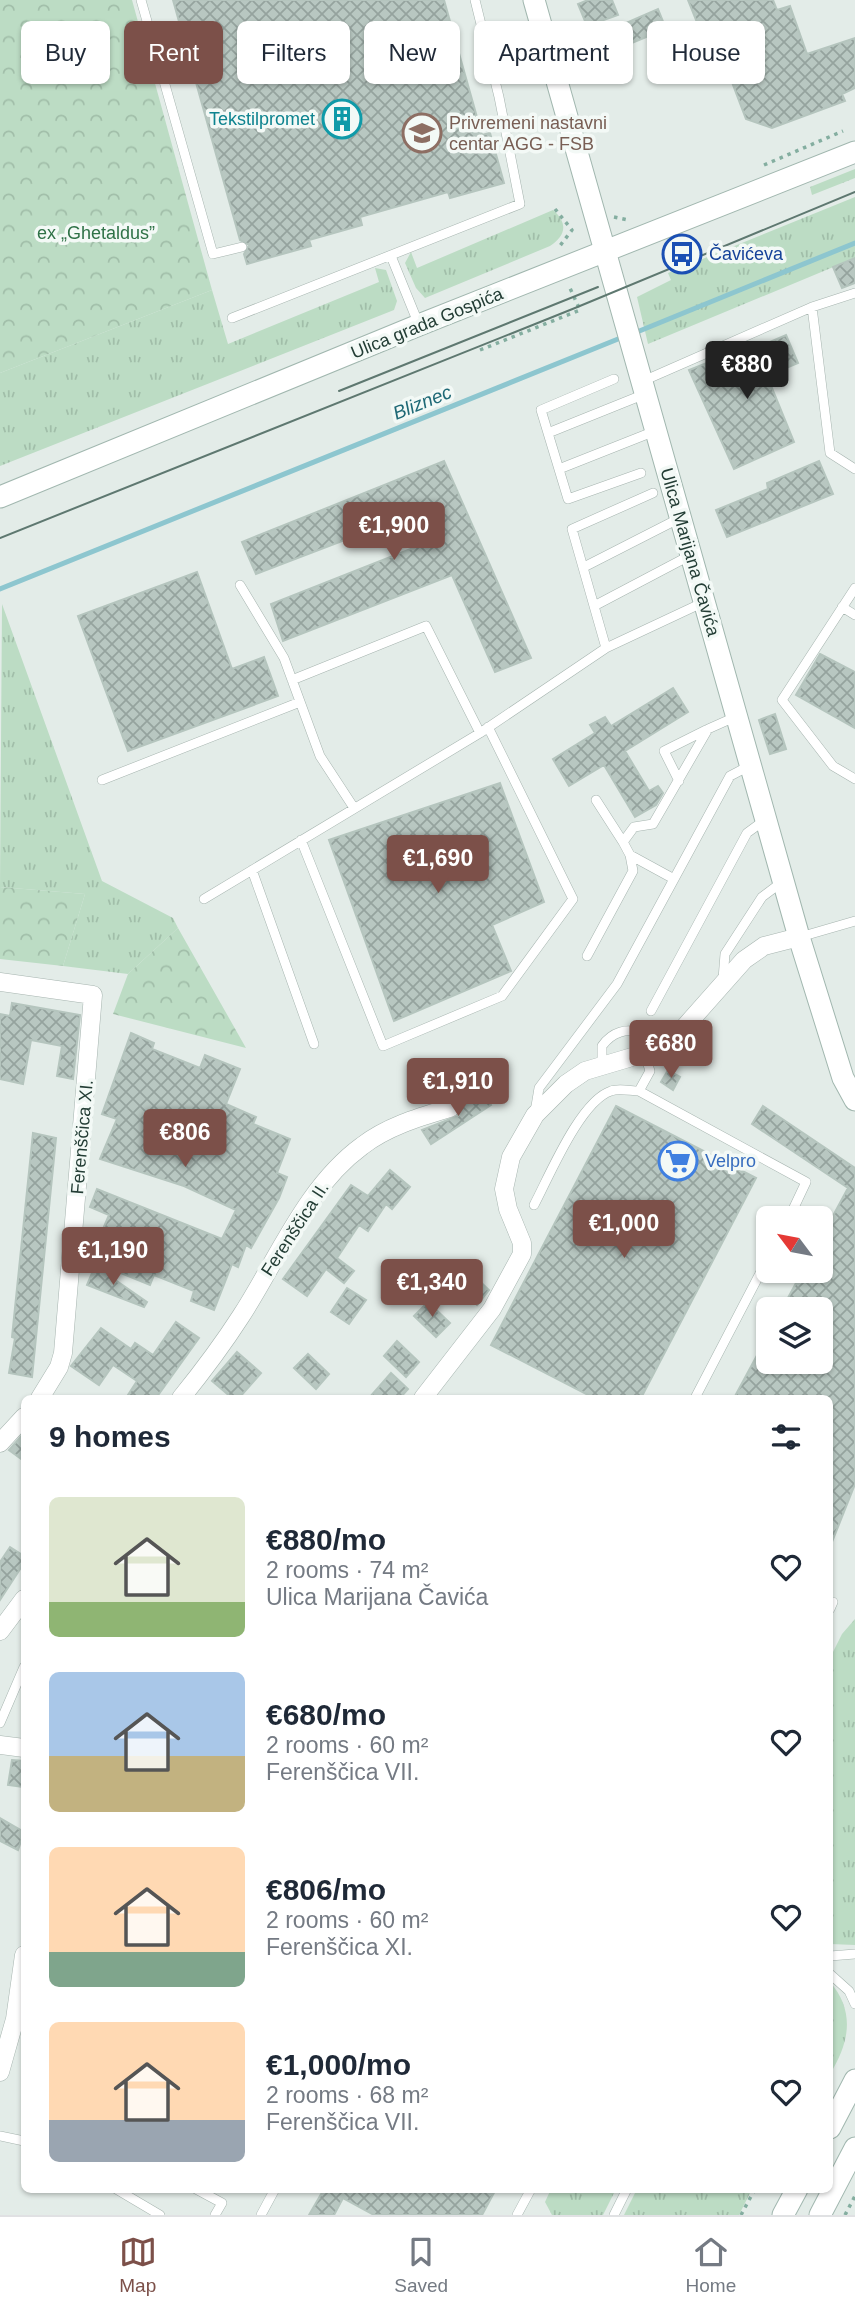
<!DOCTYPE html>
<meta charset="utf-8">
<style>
body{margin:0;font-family:Helvetica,sans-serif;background:#f2f2f3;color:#1f2937;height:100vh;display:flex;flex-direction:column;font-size:26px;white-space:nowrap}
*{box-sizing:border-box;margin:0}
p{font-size:23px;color:#747a83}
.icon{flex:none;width:38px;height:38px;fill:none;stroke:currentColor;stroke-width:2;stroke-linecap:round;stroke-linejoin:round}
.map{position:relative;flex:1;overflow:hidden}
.drawer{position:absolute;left:21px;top:1395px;width:812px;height:798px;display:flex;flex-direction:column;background:#fff;border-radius:10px;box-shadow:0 2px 5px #0004}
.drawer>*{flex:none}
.banner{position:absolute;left:21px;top:21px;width:814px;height:63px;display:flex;gap:14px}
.needle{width:46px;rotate:302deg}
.controls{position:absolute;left:756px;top:1206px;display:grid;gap:14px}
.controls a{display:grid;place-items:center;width:77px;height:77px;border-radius:10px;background:#fff;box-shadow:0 2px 5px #0004;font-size:35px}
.price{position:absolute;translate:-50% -60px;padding:0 16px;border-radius:7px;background:#7c5049;color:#fff;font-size:23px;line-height:46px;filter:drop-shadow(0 2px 4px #0008)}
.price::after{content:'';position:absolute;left:50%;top:42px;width:21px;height:16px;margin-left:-10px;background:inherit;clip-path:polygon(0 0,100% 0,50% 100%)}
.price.active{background:#222;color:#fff}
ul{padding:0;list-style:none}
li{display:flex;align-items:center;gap:21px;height:175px;padding:0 28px}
li span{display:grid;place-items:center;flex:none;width:196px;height:140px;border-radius:10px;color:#555}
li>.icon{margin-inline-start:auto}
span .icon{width:84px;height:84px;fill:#fffc;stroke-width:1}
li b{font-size:30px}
h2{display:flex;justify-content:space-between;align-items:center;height:84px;padding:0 28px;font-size:30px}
.tag{padding:0 24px;border-radius:10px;background:#fff;box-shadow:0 2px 5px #0004;font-size:24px;line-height:63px}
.tag.active{background:#7c5049;color:#fff}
.tab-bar{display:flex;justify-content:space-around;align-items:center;height:98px;border-top:2px solid #e0e1e3;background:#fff;font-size:19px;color:#747a83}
.tab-bar a{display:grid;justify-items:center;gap:4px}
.tab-bar .active{color:#7c5049}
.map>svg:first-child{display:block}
.grass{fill:url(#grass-tufts)}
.forest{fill:url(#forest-crowns)}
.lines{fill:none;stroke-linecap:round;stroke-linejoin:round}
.stream{stroke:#8dc6cf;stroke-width:5}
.building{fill:url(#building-cross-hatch);stroke:#b5c5be;stroke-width:2}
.lane-casing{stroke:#a6b4af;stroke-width:10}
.street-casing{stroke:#a6b4af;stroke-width:19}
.secondary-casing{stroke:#a1b7af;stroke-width:23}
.path{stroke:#84aea0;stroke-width:3.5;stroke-dasharray:3.5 5;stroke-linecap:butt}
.lane{stroke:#fff;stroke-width:9}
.street{stroke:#fff;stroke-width:18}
.secondary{stroke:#fff;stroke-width:21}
.tram{stroke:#5e7870;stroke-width:2}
.labels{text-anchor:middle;stroke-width:7;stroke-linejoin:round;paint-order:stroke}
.culture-label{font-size:18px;fill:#0d838f;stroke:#f3f9f6;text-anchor:end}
.education-label{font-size:18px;fill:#785e54;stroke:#f3f9f6;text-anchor:start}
.park-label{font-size:18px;fill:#2f7247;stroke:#f3f9f6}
.transit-label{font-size:18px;fill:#164399;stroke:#f3f9f6;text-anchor:start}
.street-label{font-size:18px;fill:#233d35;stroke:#f3f9f6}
.shop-label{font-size:18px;fill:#366cbe;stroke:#f3f9f6;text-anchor:start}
.water-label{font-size:19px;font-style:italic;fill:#1f6976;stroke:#f3f9f6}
</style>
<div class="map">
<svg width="855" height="2215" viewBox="0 0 855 2215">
<defs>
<pattern id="grass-tufts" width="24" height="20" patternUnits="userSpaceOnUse" patternTransform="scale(1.75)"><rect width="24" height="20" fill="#bcdcc4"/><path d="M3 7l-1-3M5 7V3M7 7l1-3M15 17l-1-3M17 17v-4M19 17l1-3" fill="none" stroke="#a1bea9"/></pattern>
<pattern id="forest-crowns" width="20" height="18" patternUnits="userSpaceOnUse" patternTransform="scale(1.75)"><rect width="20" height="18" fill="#bcdcc4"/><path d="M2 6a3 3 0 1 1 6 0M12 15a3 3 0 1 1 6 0" fill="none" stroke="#a1bea9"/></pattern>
<pattern id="building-cross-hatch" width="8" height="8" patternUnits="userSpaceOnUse" patternTransform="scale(1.75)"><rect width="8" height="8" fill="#b8c7c1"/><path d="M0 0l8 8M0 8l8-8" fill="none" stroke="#95a39e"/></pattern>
</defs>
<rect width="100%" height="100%" fill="#e3ece8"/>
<path class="grass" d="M855,169V178L812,195L810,187Z
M855,197V258L648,344L637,297L671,280L668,273Z
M553,210C569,224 565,236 550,246L425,298L416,288L405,263L411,252L417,268Z
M375,268L386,270L397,301L394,310L0,466V373L212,290L228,344L379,282Z
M2,604L102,881L173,918L178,928L128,974L63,966L85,894L0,887Z
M855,1619V1945L830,1944V1658L842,1634Z
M830,1982C855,2011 850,2042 830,2074Z
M551,2189H616L603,2215H552L545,2202Z
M637,2189H752L739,2215H624Z"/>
<path class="forest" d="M0,0H132L212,290L0,373Z
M0,887L85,894L63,966L0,959Z
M178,928L246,1048L113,1014L128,974Z"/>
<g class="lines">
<path class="stream" d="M632,334L855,243
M0,589L623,337"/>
</g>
<path class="building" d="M173,0H444L482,135L490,133L504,183L450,198L448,192L360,217L362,225L309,240L311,246L247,264L244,254L249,245L240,240Z
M588,0H612L618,15L587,26L578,4Z
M688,0H773L777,10L790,6L807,54L855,38V88L842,94L845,101L772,128L746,119L725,64L715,67Z
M658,9L666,29L627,45L619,26Z
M855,258V283L842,288L833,267Z
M786,335L798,363L767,376L794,442L734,469L689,370L722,357L726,361Z
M444,461L531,658L495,672L452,575L283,641L271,604L436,539L423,510L256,574L242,542Z
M819,461L833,494L727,537L716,510L768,489L767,483Z
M197,572L232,669L264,657L278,696L128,751L78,616Z
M820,654L855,672V728L796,695Z
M673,688L688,712L625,751L649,791L658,786L663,793L656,805L635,817L604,765L569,786L553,759L595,733L590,725L605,717L611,726Z
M775,714L786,749L770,754L759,720Z
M500,783L544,902L492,925L511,971L394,1021L329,840Z
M12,1003L80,1015L73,1079L57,1076L62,1046L31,1040L23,1084L0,1079V1014L10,1016Z
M131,1033L154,1043L152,1049L200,1068L205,1055L240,1069L226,1104L256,1117L253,1124L290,1139L277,1173L287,1177L279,1198L251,1248L246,1245L238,1267L232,1264L214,1310L191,1301L194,1291L154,1275L150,1285L96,1263L100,1253L94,1250L109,1215L90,1207L97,1189L222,1239L236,1210L184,1186L100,1159L117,1119L102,1114Z
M668,1070L680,1077L673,1090L661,1082Z
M482,1091L491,1105L431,1144L422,1130L458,1116L461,1105Z
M616,1106L756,1178L641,1398H594L491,1345Z
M763,1106L855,1168V1484L832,1542L830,1398H734L768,1335V1362H821V1309H782L803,1270H821V1238L848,1188L752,1124Z
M33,1133L56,1138L32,1377L9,1373L15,1338L12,1337Z
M390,1170L410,1187L392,1209L386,1204L368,1231L359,1225L337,1258L354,1271L344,1283L326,1269L307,1296L283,1279L351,1185L368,1196Z
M95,1266L147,1302L144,1307L87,1285Z
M468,1270L489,1290L477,1305L455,1284Z
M347,1288L366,1300L349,1324L331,1312Z
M428,1302L450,1323L436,1337L414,1316Z
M176,1322L199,1338L156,1398H126L137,1381L113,1365L99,1385L71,1366L101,1328L131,1349L135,1343L153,1355Z
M397,1341L419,1362L406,1377L384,1356Z
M237,1352L261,1373L239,1398H232L212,1381Z
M308,1354L329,1374L316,1389L294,1368Z
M391,1373L408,1389L400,1398H369Z
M24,1433V1461L9,1450Z
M10,1547L24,1556V1563L0,1600V1562Z
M12,1760L24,1761V1787L8,1785Z
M0,1818L24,1832L18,1850L0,1841Z
M324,2189H496L482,2215H374L343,2198L334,2215H309Z"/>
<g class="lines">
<defs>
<path id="lane" d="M141,0L213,254L242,247
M391,256L419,325
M812,307L830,453L855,469
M232,318L520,204L499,97L475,0
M614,379L541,410L568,499L641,473
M643,381L812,307L855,293
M548,433L645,394
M559,469L655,431
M584,567L680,518
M240,585L284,658L320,756L354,808
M855,588L782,700L833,766L855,779
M596,605L689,556
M842,607L855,615
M606,648L572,529L653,493
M292,680L426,626L480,733
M102,780L300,702
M679,781L664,751L706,730
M596,800L623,842
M301,840L383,1046L502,996L573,899L488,727
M252,870L314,1044
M674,879L630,855L623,842L634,827L653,824L708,729L735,717
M204,899L480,733L606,648L702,603
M800,937L855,921
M587,956L633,871L630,855
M723,979L725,954L762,897L782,882
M651,1011L747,833L766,819
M645,1055L650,1071L639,1091L806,1182L789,1218
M602,1064V1046C612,1032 627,1027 643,1034L651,1052
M535,1112L539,1088L617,984L730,776L749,766
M534,1205C549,1177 580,1101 611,1091C618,1088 631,1091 639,1091
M695,1398L768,1258
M830,1609L833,1602
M0,1723L24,1667
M830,1956L855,1954
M830,1974L849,1991L855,2004
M0,2136L24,2141
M116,2189L160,2215
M196,2189L222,2203L215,2215
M261,2215L275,2189
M517,2215L531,2189
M614,2215L627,2189"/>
<path id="street" d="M0,982L93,995L63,1353L59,1367L40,1398
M181,1398C202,1372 223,1344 241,1316C278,1259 306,1187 362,1146C388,1126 420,1117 450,1108
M423,1398L492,1309L522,1254V1243L508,1209L504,1189L511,1157L535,1115L566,1084L585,1071L659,1049L674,1039L744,960L764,946L799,937
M0,1443L24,1417
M0,1631L24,1599
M0,1745L24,1748
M0,2072L15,2019L24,1955"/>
<path id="secondary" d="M534,0L799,937L843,1078L855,1100
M0,497L419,325L855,152
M830,2128L855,2080
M783,2215L797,2189
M820,2215L855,2148"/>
</defs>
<use href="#lane" class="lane-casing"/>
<use href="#street" class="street-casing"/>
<use href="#secondary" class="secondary-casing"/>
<path class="path" d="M764,165L843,131
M555,209L572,230L559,247
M614,217L628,220
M480,350L580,310L569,286
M741,2215L755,2189
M845,2215L855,2196"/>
<use href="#lane" class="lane"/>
<use href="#street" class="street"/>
<use href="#secondary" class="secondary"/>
<path class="tram" d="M339,391L598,287
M0,538L575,308L855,192"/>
</g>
<defs>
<symbol id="building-ring" viewBox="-11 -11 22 22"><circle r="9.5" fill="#f3f9f6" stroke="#0f9aa8" stroke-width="1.5"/><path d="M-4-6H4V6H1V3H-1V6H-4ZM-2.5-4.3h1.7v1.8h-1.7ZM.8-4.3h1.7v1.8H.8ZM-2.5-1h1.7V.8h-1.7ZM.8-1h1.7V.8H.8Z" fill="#0f9aa8"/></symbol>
<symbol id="university-ring" viewBox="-11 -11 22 22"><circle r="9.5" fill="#f3f9f6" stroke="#8d6e63" stroke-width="1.5"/><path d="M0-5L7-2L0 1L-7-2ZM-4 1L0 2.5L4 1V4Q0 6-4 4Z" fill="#8d6e63"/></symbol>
<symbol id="bus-ring" viewBox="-11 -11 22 22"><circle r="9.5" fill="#f3f9f6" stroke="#1a4fb4" stroke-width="1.5"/><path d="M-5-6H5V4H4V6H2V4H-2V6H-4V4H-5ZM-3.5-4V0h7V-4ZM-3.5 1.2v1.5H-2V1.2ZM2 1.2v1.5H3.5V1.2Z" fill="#1a4fb4"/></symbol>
<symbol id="supermarket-ring" viewBox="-11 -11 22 22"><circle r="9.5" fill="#f3f9f6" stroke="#3f7fe0" stroke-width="1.5"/><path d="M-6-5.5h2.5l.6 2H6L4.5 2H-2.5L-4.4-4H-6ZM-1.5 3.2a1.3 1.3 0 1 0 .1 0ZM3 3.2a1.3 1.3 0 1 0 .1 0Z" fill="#3f7fe0"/></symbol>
</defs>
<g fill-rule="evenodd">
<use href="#building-ring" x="320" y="97" width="44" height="44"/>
<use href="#university-ring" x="400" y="111" width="44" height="44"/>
<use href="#bus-ring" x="660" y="232" width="44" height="44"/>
<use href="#supermarket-ring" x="656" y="1139" width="44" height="44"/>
</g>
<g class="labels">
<g class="culture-label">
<text x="315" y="125">Tekstilpromet</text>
</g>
<g class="education-label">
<text x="449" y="129">Privremeni nastavni<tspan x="449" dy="21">centar AGG - FSB</tspan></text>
</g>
<g class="park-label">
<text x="96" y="239">ex „Ghetaldus”</text>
</g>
<g class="transit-label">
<text x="709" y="260">Čavićeva</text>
</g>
<g class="street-label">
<text transform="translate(427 323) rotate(-22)" y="6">Ulica grada Gospića</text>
<text transform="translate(690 552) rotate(74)" y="6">Ulica Marijana Čavića</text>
<text transform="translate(82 1137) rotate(-85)" y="6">Ferenščica XI.</text>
<text transform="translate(295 1229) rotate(-57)" y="6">Ferenščica II.</text>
</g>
<g class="shop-label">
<text x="705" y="1167">Velpro</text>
</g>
<g class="water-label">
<text transform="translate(422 402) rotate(-22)" y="7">Bliznec</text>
</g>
</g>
</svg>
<div class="controls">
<a><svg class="needle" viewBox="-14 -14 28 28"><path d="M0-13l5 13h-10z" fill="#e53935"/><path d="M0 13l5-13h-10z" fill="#747a83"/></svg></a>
<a><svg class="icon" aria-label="layers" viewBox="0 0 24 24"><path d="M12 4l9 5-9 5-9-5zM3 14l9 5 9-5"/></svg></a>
</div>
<b class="price active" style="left:747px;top:401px">€880</b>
<b class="price" style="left:394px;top:562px">€1,900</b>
<b class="price" style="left:438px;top:895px">€1,690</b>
<b class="price" style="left:671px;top:1080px">€680</b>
<b class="price" style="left:458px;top:1118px">€1,910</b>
<b class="price" style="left:185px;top:1169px">€806</b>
<b class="price" style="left:624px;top:1260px">€1,000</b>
<b class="price" style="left:113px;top:1287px">€1,190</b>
<b class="price" style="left:432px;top:1319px">€1,340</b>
<div class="banner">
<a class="tag">Buy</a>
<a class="tag active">Rent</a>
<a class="tag">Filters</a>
<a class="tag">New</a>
<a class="tag">Apartment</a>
<a class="tag">House</a>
</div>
<section class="drawer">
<h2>9 homes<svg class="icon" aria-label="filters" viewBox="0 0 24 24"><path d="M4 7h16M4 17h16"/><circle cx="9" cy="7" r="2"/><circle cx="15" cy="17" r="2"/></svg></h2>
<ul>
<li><span style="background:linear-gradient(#dfe7d0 75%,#8fb573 0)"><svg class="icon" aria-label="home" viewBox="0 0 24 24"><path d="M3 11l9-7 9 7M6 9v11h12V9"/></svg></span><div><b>€880/mo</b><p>2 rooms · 74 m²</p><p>Ulica Marijana Čavića</p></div><svg class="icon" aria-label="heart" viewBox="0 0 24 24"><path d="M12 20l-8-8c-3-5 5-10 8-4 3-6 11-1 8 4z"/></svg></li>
<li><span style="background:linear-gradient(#a9c7e8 60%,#c2b280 0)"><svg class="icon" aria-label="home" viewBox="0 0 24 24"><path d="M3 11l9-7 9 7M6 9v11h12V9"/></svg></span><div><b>€680/mo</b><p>2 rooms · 60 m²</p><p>Ferenščica VII.</p></div><svg class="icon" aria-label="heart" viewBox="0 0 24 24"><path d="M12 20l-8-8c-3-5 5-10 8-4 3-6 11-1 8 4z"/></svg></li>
<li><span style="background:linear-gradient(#ffd9b3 75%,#7fa58c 0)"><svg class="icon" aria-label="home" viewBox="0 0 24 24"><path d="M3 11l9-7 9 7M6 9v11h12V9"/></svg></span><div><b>€806/mo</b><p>2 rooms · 60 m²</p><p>Ferenščica XI.</p></div><svg class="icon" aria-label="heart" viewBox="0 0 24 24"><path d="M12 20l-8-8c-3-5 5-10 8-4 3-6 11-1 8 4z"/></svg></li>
<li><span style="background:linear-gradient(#ffd9b3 70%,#9aa5b1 0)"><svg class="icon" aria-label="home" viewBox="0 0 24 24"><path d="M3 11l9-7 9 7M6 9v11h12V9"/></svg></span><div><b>€1,000/mo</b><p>2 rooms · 68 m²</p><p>Ferenščica VII.</p></div><svg class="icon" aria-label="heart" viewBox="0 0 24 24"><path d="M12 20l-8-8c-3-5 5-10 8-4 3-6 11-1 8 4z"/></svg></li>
</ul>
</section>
</div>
<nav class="tab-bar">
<a class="active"><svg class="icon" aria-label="map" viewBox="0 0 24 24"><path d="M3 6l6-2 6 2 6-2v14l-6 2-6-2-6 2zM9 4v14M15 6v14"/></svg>Map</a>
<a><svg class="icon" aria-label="saved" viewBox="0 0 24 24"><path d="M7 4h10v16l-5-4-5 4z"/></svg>Saved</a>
<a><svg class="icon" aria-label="home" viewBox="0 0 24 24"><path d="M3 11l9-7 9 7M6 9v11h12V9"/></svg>Home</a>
</nav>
